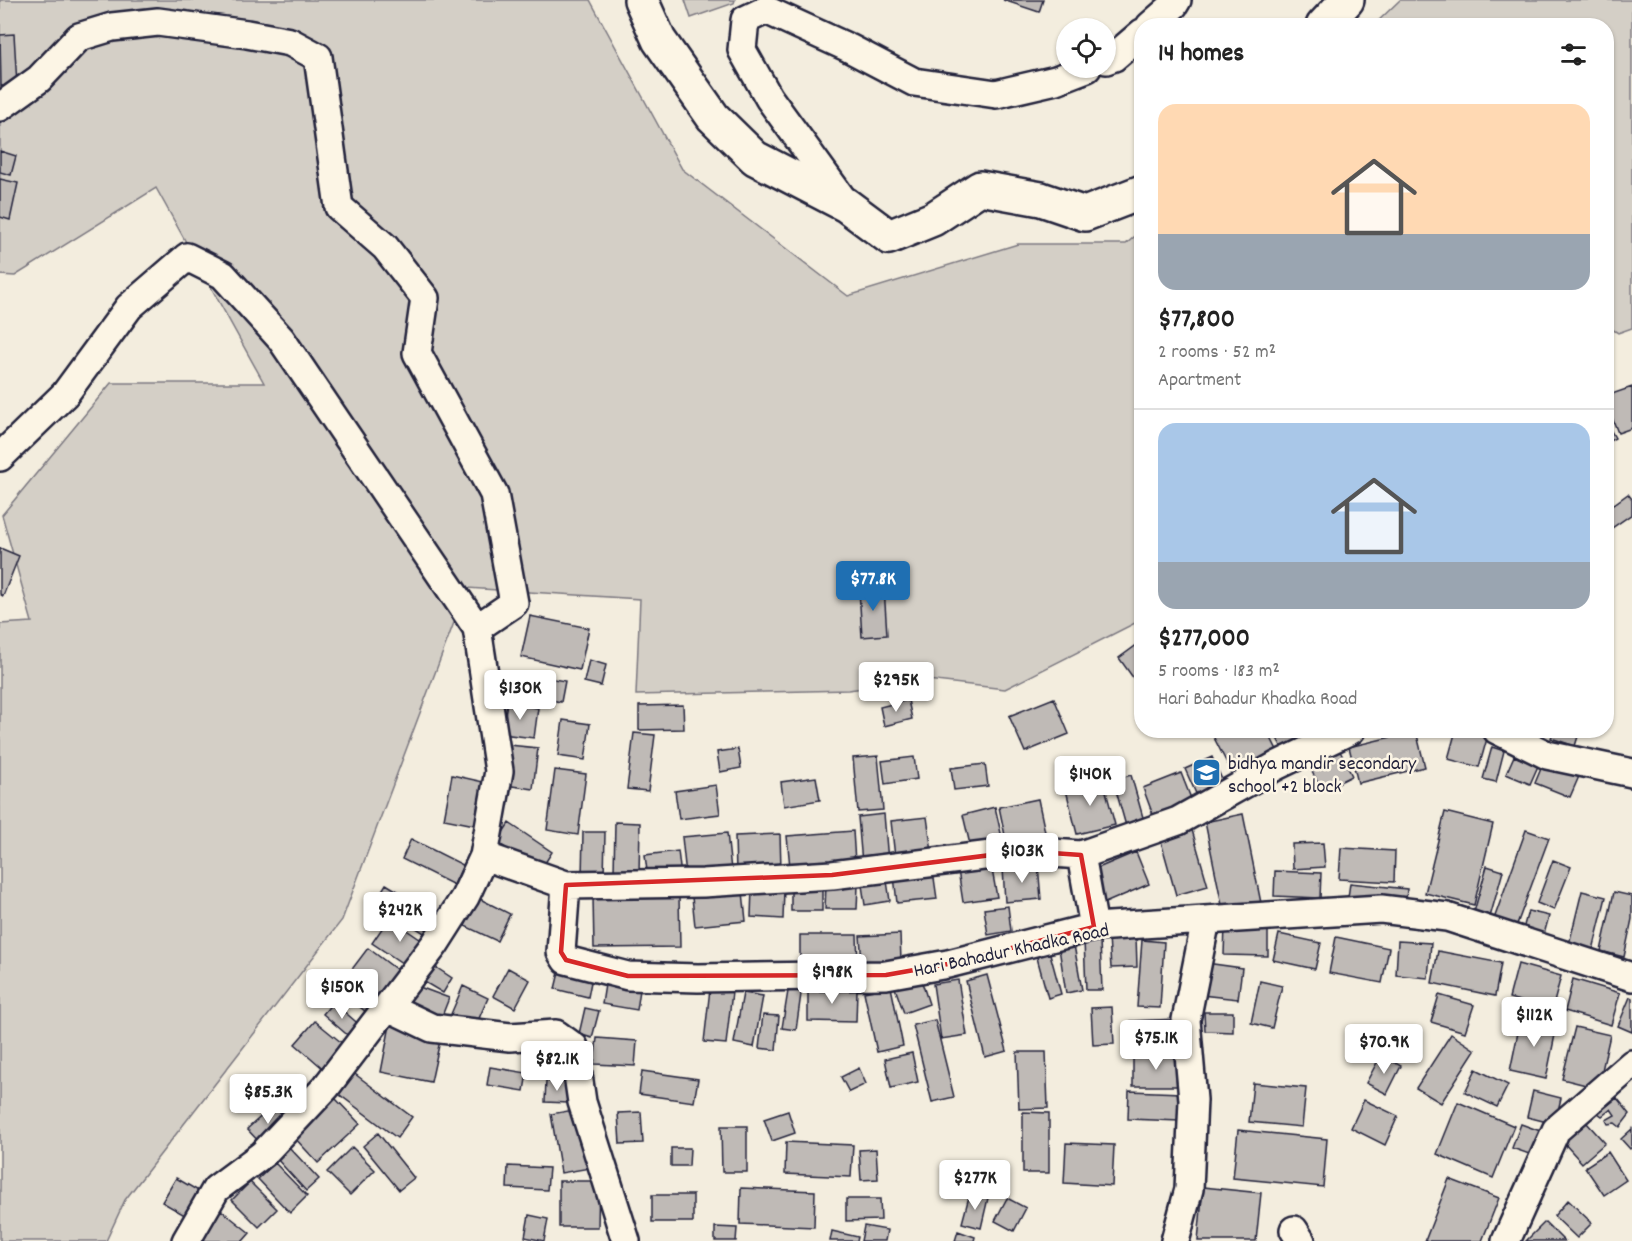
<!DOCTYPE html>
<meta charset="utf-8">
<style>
body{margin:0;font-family:Dekko,sans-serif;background:#f2f2f2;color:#222;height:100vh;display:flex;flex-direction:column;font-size:22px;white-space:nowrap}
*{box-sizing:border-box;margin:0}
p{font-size:20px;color:#767676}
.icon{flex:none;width:33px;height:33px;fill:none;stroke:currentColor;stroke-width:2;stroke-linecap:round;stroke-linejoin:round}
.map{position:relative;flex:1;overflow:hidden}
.sheet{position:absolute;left:1134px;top:18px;width:480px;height:720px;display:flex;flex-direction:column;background:#fff;border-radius:24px;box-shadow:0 2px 4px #0004}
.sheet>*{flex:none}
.buttons{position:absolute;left:1056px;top:18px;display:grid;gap:12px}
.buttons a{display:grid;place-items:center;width:60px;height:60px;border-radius:50%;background:#fff;box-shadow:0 2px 4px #0004;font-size:30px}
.price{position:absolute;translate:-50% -51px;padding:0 14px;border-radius:6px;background:#fff;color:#222;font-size:20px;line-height:39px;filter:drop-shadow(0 2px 3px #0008)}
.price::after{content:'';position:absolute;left:50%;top:36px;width:18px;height:14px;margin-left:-9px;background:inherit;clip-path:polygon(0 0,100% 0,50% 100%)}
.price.on{background:#1f6fb2;color:#fff}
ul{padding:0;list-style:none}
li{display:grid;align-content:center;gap:12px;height:318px;padding:0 24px}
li+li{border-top:2px solid #e0e0e0}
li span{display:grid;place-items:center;height:186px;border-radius:18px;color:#555}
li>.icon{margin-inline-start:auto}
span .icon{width:108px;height:108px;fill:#fffc;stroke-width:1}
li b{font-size:26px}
h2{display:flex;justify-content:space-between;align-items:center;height:72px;padding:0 24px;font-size:26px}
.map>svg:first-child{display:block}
.green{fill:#d4cfc6;stroke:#7b7880;stroke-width:1.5}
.building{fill:#bfbab6;stroke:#22223b;stroke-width:1.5}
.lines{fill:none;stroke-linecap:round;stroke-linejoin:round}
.street-casing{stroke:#22223b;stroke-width:32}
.primary-casing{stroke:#22223b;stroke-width:38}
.street{stroke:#fcf5e5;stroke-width:27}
.primary{stroke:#fcf5e5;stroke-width:33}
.marked{fill:none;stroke:#d62828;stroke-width:4.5;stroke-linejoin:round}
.labels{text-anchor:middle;stroke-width:5;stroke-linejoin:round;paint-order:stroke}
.poi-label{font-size:20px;fill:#22223b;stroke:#fcf5e5;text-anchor:start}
.street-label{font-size:20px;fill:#22223b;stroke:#fcf5e5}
</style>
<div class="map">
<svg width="1632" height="1241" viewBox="0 0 1632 1241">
<rect width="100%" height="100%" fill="#f3edde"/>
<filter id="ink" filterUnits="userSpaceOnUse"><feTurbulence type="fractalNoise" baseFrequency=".0167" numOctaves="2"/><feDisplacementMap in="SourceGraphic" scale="12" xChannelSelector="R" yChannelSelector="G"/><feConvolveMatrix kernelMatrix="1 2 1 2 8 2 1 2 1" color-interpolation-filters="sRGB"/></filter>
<g filter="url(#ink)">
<path class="green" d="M0,0H590L682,169L848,296L1018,244H1126L1141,231V620L1005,689L927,680L848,690L636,695L640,599L467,588L342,920L125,1200L106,1241H0V624L32,622L2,515L111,383H264L156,188L15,276L0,275Z
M685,0H735L734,3L691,18Z
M1400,0H1632V328L1618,333L1607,326L1606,26L1374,25Z"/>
<path class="building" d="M1003,0H1043L1039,12Z
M14,34L17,85L1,86L0,35Z
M0,151L16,156L11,175L0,172Z
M0,179L18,183L10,220L0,217Z
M1632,387V428L1618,433L1606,402V396Z
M1606,422L1615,438L1606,443Z
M1628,494L1632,499V514L1606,532V510Z
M0,548L19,556L3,596L0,594Z
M884,588L887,635L862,637L859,590Z
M530,616L589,628L580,670L521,657Z
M1138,644L1142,649V674L1134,679L1119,658Z
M589,660L606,665L601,686L584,682Z
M526,674L565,681L561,702L522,694Z
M1054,698L1069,734L1025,752L1009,716Z
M908,700L912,719L884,726L880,707Z
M507,703L538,708L534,738L502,734Z
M683,705L684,729L639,730V706Z
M563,720L590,724L585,760L558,756Z
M1210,730H1267L1277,750L1232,773Z
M1273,730H1317L1282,748Z
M1456,730H1473L1488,735L1479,767L1448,759Z
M1554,730H1580L1575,746L1551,738Z
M1416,731L1425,767L1358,783L1349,747Z
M634,733L655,735L648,791L627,789Z
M509,745L538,748L533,789L505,785Z
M1492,747L1504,751L1496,782L1483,779Z
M738,749L741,768L720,772L717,752Z
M1340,751L1352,776L1322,791L1309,766Z
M878,756L883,810L858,812L853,758Z
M1514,756L1538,766L1530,784L1506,774Z
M914,757L917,779L885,784L882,761Z
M1212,757L1225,786L1198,798L1185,769Z
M1545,759L1580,774L1570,797L1535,783Z
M985,764L988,786L954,790L951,768Z
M555,770L586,774L578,835L547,830Z
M1181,773L1192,801L1153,815L1143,788Z
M452,775L488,783L480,826L444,819Z
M1131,775L1144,821L1126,826L1113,780Z
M816,777L820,800L784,806L781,782Z
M1103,780L1115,825L1077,834L1066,790Z
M716,785L720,814L679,819L675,791Z
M1038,799L1046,837L1007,845L999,807Z
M995,807L1003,842L971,849L963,815Z
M1445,812L1493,824L1474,905L1425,893Z
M884,814L888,861L862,863L858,817Z
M1243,814L1261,903L1223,910L1205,822Z
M927,817L932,852L895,857L891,821Z
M615,822L640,823L639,875L614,874Z
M509,823L552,852L540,871L497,842Z
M1192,830L1208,886L1176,895L1160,838Z
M1526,830L1549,838L1516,927L1494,919Z
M853,831L855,862L790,867L787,836Z
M583,832H605L604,878L582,877Z
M727,833L731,870L686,875L682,837Z
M780,834L781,869L736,871L735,836Z
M411,839L463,865L454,885L402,859Z
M1323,843L1325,867L1293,869L1292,844Z
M1341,848L1395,851L1394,882L1339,879Z
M678,851L681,876L648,879L645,855Z
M1136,852L1149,884L1105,903L1091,871Z
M1553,860L1571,867L1554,910L1537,903Z
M991,864L997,897L963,902L958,870Z
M1038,865L1041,899L1005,902L1003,868Z
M1487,866L1503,871L1490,917L1474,912Z
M933,871L937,899L897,903L894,876Z
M1275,871L1321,873L1320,898L1274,896Z
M887,881L890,901L865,905L862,885Z
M1350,883L1407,889L1405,911L1347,905Z
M386,884L444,919L432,938L375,902Z
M826,884L858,885L857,909H825Z
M752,888L784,889L783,919L751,917Z
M791,890H822V911H791Z
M1582,891L1606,897L1593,950L1569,944Z
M743,892L746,921L695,926L692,897Z
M1614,892L1632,896V919L1624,957L1601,951Z
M679,896L680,947L594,948L593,897Z
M478,898L510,914L497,941L465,926Z
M1008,906L1011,931L988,935L984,909Z
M1528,911L1549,916L1543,938L1522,933Z
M389,918L427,944L411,969L372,943Z
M1225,926L1268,927V956L1224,955Z
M900,934L901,961L862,963L860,936Z
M1279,934L1321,943L1315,969L1273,960Z
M800,935H857L858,966L800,967Z
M1136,936L1137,967L1111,968L1109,937Z
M1336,937L1389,948L1382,983L1329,973Z
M1084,940H1100L1102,990H1086Z
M1142,940L1164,942L1160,1008L1137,1007Z
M1398,941L1431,943L1428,978L1396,975Z
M1074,945L1082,990L1066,993L1059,948Z
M368,948L401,973L370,1015L337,989Z
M1049,950L1061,994L1048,998L1036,954Z
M1438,951L1501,963L1495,996L1432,983Z
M1206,963L1242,968L1238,999L1201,995Z
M431,964L452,978L443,993L421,980Z
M561,964L593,972L588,997L555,989Z
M1518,964L1561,976L1552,1010L1509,998Z
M508,968L530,980L515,1008L493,996Z
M987,975L1007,1051L985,1057L966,981Z
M920,976L929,1004L904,1013L894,985Z
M606,978L641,983L637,1010L602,1004Z
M1573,979L1620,993L1611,1025L1565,1011Z
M958,980L967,1035L941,1039L933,984Z
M1260,981L1282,986L1272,1028L1251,1023Z
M414,985L449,998L440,1021L405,1007Z
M789,985L802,987L796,1030L782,1028Z
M463,986L488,998L476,1025L451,1014Z
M891,987L903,1046L877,1052L864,992Z
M710,989L732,992L726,1044L704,1042Z
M808,989L857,990L856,1022L808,1021Z
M743,993L763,996L754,1047L734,1043Z
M1439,995L1474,1005L1465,1032L1431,1022Z
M1630,997L1632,998V1032L1618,1026Z
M333,1002L362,1027L352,1039L323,1014Z
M1112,1007L1114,1044L1093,1045L1091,1008Z
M585,1008L599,1011L592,1038L579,1034Z
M1204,1012H1233V1032L1205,1031Z
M763,1015L779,1016L776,1050L759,1048Z
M1521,1018L1557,1025L1546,1079L1510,1071Z
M1179,1019V1041L1131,1042L1130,1021Z
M935,1020L954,1097L932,1102L913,1025Z
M315,1021L347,1047L326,1071L295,1044Z
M390,1025L441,1036L431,1082L381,1072Z
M1575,1027L1610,1035L1598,1088L1562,1079Z
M1451,1034L1475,1050L1441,1103L1416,1088Z
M597,1038L637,1041L635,1066L594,1064Z
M1017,1052H1046L1048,1108L1019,1109Z
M912,1053L918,1082L891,1088L885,1059Z
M1133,1055L1180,1056V1086H1133Z
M1381,1055L1401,1066L1387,1094L1366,1083Z
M490,1067L527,1073L524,1091L487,1085Z
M859,1068L866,1084L849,1092L841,1077Z
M1476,1069L1508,1085L1497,1107L1465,1092Z
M351,1071L412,1117L397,1138L336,1092Z
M642,1071L698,1079L694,1102L639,1094Z
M546,1081L568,1082V1103L545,1102Z
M1253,1083L1306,1088L1302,1127L1249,1122Z
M1129,1091L1181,1093L1180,1121L1128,1119Z
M1533,1091L1561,1098L1555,1124L1527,1117Z
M334,1097L360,1124L318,1163L293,1136Z
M1617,1098L1630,1114L1620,1127L1615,1123L1608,1124L1606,1120L1615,1115L1611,1109L1602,1116L1598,1113Z
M1364,1100L1398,1116L1385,1145L1351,1128Z
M1458,1102L1514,1126L1493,1178L1437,1154Z
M275,1104L289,1120L262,1145L247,1129Z
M579,1109L590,1168L561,1173L551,1114Z
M788,1111L795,1133L772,1141L764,1119Z
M641,1112L643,1143L620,1144L618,1113Z
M1023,1112L1049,1113V1173H1023Z
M1586,1122L1605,1143L1582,1163L1563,1142Z
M1521,1124L1543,1132L1535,1156L1512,1148Z
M721,1126H747V1172H722Z
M1632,1129V1147L1630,1149L1621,1139Z
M1238,1130L1327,1139L1323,1187L1233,1178Z
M378,1133L414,1178L399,1190L363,1146Z
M786,1142L853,1145L851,1177L785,1174Z
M1066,1143L1114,1145L1112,1186L1064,1183Z
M288,1146L319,1179L306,1191L276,1158Z
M352,1147L375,1170L350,1195L327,1172Z
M671,1148H690L689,1166H671Z
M876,1149L878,1179L861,1180L859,1150Z
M1608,1152L1626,1180L1604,1195L1585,1167Z
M275,1163L307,1196L290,1213L258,1179Z
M508,1166L549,1168L547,1190L507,1188Z
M176,1178L202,1193L188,1217L162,1202Z
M1449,1179L1499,1198L1482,1241H1425Z
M559,1181H599L598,1227H559Z
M250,1182L277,1209L259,1227L232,1200Z
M1203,1187L1261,1193L1256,1241H1198Z
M741,1188L815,1191L814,1227L740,1224Z
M970,1193L988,1198L981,1228L962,1223Z
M652,1195H693V1222H652Z
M1007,1198L1026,1208L1014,1231L995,1221Z
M846,1199H880L881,1220L846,1221Z
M1568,1200L1592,1223L1577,1238L1554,1216Z
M221,1210L250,1233L243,1241H205L200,1237Z
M529,1215L548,1219L544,1241L525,1237Z
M1545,1222L1564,1241H1526Z
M864,1226L887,1230L885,1241H861Z
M715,1227L737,1228L736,1241H715Z
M832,1231L858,1237L857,1241H830Z
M958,1231L975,1237L974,1241H955Z"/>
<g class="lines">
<defs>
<path id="street" d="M1150,26L1174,5L1177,0
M1106,60L1114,57L1142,33
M0,107L39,79L79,37L112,27L158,22L247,34L290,42L318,57L339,207L385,247L425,298L417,353L494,494L514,603L477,628
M846,204L769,98L742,50L745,20L766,10L849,48L914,82L996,94L1056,80L1087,68
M0,457L65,394L129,307L187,257L223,275L281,339L477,628L499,771L484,856L465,897L435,944L326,1087L263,1154L216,1189L186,1241
M1497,730L1547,755L1632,773
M1081,855L1094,927
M484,856L566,885L703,883L832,875L1023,851L1081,855L1178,821L1278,765L1351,730
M566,885L561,952L566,960L628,976L698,978L886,975L948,964L1094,927L1381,909L1447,917L1632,977
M388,1007L432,1028L510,1037L556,1034L574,1047L582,1102L626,1241
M1294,1230L1301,1241
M1175,1241L1189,1189L1193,1100L1186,1020L1206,920
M1506,1241L1556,1130L1632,1064"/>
<path id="primary" d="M641,0L659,40L713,117L755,158L846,205L889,237L933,219L980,188L1041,199L1085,214L1142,192
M1323,26L1347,0"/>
</defs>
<use href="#street" class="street-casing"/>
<use href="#primary" class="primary-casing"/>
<use href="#street" class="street"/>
<use href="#primary" class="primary"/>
</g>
</g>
<path class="marked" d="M1023,851L1081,855L1094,927L948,964L886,975L628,976L566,960L561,952L566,885L832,875Z"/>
<defs>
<symbol id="university-square" viewBox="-11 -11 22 22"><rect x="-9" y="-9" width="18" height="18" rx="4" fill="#1f6fb2" stroke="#fcf5e5"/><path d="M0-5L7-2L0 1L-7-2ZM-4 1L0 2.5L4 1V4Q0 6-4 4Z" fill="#fff"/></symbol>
</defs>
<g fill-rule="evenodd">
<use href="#university-square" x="1190" y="756" width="33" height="33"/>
</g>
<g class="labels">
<g class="poi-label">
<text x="1228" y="769">bidhya mandir secondary<tspan x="1228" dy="23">school +2 block</tspan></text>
</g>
<g class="street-label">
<text transform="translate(1011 949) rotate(-12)" y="7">Hari Bahadur Khadka Road</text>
</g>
</g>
</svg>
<div class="buttons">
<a><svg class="icon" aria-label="locate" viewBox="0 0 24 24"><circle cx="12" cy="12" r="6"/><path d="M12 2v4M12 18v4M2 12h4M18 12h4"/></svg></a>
</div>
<b class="price on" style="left:873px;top:612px">$77.8K</b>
<b class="price" style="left:896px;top:713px">$295K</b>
<b class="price" style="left:520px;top:721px">$130K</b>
<b class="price" style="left:1090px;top:807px">$140K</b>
<b class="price" style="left:1022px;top:884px">$103K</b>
<b class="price" style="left:400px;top:943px">$242K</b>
<b class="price" style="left:832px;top:1005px">$198K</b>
<b class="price" style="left:342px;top:1020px">$150K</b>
<b class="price" style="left:1534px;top:1048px">$112K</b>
<b class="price" style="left:1156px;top:1071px">$75.1K</b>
<b class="price" style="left:1384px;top:1075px">$70.9K</b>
<b class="price" style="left:557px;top:1092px">$82.1K</b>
<b class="price" style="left:268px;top:1125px">$85.3K</b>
<b class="price" style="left:975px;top:1211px">$277K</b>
<section class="sheet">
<h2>14 homes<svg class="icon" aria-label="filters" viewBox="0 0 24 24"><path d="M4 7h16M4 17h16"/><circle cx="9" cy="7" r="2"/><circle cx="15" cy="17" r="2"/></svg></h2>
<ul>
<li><span style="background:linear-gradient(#ffd9b3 70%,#9aa5b1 0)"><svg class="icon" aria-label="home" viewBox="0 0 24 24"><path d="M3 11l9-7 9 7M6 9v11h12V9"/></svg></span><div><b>$77,800</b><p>2 rooms · 52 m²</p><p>Apartment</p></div></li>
<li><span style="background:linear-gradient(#a9c7e8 75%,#9aa5b1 0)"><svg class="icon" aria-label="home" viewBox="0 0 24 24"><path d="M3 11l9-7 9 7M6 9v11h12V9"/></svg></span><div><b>$277,000</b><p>5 rooms · 183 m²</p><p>Hari Bahadur Khadka Road</p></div></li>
</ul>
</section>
</div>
